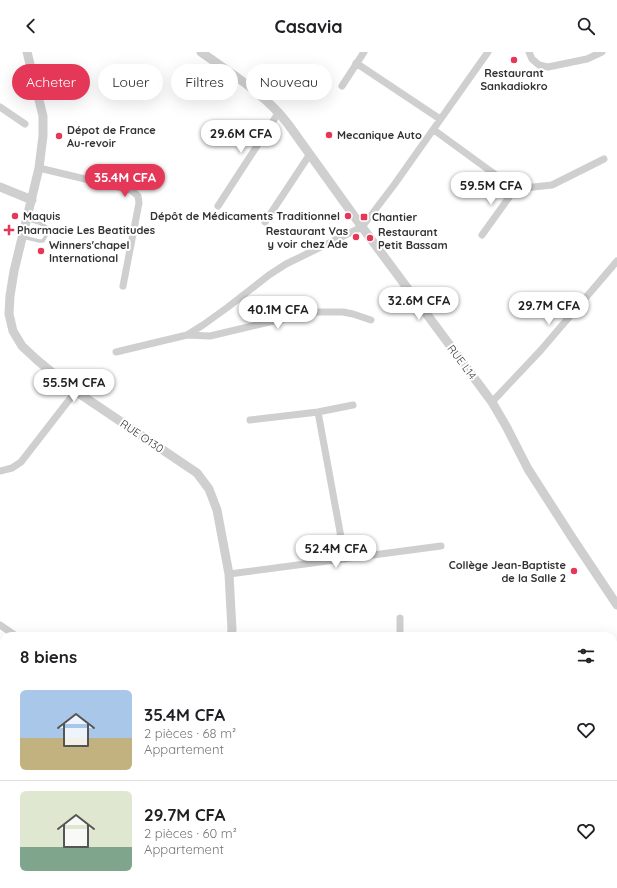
<!DOCTYPE html>
<html lang="fr">
<meta charset="utf-8">
<style>
body{margin:0;font-family:Quicksand,sans-serif;background:#f6f6f6;color:#202124;height:100vh;display:flex;flex-direction:column;font-size:15px;white-space:nowrap}
*{box-sizing:border-box;margin:0}
p{font-size:13px;color:#757577}
.icon{flex:none;width:22px;height:22px;fill:none;stroke:currentColor;stroke-width:2;stroke-linecap:round;stroke-linejoin:round}
.map{position:relative;flex:1;overflow:hidden}
.panel{position:absolute;left:0px;top:580px;width:617px;height:256px;display:flex;flex-direction:column;background:#fff;border-radius:12px 12px 0 0;box-shadow:0 4px 16px #0002}
.panel>*{flex:none}
.guide{position:absolute;left:12px;top:12px;width:400px;height:36px;display:flex;gap:8px}
.price{position:absolute;translate:-50% -34px;padding:0 9px;border-radius:14px;background:#fff;color:#222;font-size:13px;line-height:26px;filter:drop-shadow(0 1px 2px #0008)}
.price::after{content:'';position:absolute;left:50%;top:24px;width:12px;height:9px;margin-left:-6px;background:inherit;clip-path:polygon(0 0,100% 0,50% 100%)}
.price.current{background:#e53858;color:#fff}
ul{padding:0;list-style:none}
li{display:flex;align-items:center;gap:12px;height:100px;padding:0 20px}
li+li{border-top:1px solid #e0e0e0}
li span{display:grid;place-items:center;flex:none;width:112px;height:80px;border-radius:6px;color:#555}
li>.icon{margin-inline-start:auto}
span .icon{width:48px;height:48px;fill:#fffc;stroke-width:1}
li b{font-size:17px}
h2{display:flex;justify-content:space-between;align-items:center;height:48px;padding:0 20px;font-size:17px}
.chip{padding:0 14px;border-radius:18px;background:#fff;box-shadow:0 4px 16px #0002;font-size:14px;line-height:36px}
.chip.current{background:#e53858;color:#fff}
header{display:flex;justify-content:space-between;align-items:center;height:52px;padding:0 20px;background:#fff;font-size:18px;font-weight:800}
.map>svg:first-child{display:block}
.lines{fill:none;stroke-linecap:round;stroke-linejoin:round}
.service{stroke:#cfcfcf;stroke-width:3.5}
.minor{stroke:#cfcfcf;stroke-width:7}
.tertiary{stroke:#cfcfcf;stroke-width:9}
.poi-dot{fill:#e53858;stroke:#fff;stroke-width:1.5}
.labels{text-anchor:middle;stroke-width:4;stroke-linejoin:round;paint-order:stroke}
.poi-label{font-size:11px;font-weight:bold;fill:#323232;stroke:#fff;text-anchor:start}
.street-label{font-size:11px;fill:#323232;stroke:#fff}
</style>
<header><svg class="icon" aria-label="back" viewBox="0 0 24 24"><path d="M15 5l-7 7 7 7"/></svg>Casavia<svg class="icon" aria-label="search" viewBox="0 0 24 24"><circle cx="10" cy="10" r="6"/><path d="M15 15l6 6"/></svg></header>
<div class="map">
<svg width="617" height="836" viewBox="0 0 617 836">
<rect width="100%" height="100%" fill="#fff"/>
<g class="lines">
<path class="service" d="M28,168C35,170 44,171 48,177
M23,185L39,189H43L47,182"/>
<path class="minor" d="M529,0L532,7L539,13L548,15L587,7L602,0
M356,11L440,67
M342,34L364,0
M0,55L25,72
M434,78L515,137L552,133L604,107
M39,116L131,138L138,144L139,151L123,234
M218,154L279,60
M265,170L310,102
M482,183L515,137
M187,283L210,284L312,260H343L353,262L371,268
M116,300L187,283L203,273L228,255L269,223L286,212L362,175L394,133L488,0
M492,350L541,298L617,209
M318,360L345,507
M250,368L318,360L353,353
M0,419L12,416L21,410L76,339
M229,522L441,494
M400,566V584
M0,573L16,584
M613,624L617,625
M0,733L4,732
M202,832L207,836
M365,832L370,836
M554,832L564,836
M2,836L12,833L24,836
M454,836L457,832"/>
<path class="tertiary" d="M27,0L43,64V84L39,116L14,219L10,244L9,262L13,279L22,294L37,308L71,336L197,421L209,437L217,458L229,522L232,578L231,584
M201,0C232,22 265,42 288,72L362,175L492,350L506,374L528,417L573,487L617,553
M0,135L32,148
M96,836L99,832"/>
</g>
<g class="poi-dot">
<circle cx="514" cy="8" r="4"/>
<circle cx="329" cy="83" r="4"/>
<circle cx="59" cy="84" r="4"/>
<circle cx="15" cy="164" r="4"/>
<circle cx="348" cy="164" r="4"/>
<rect x="360" y="161" width="8" height="8" rx="2"/>
<path d="M7 172h4v4h4v4h-4v4h-4v-4h-4v-4h4z"/>
<circle cx="356" cy="185" r="4"/>
<circle cx="370" cy="186" r="4"/>
<circle cx="41" cy="199" r="4"/>
<circle cx="574" cy="519" r="4"/>
</g>
<g class="labels">
<g class="poi-label">
<text x="514" y="25" text-anchor="middle">Restaurant<tspan x="514" dy="13">Sankadiokro</tspan></text>
<text x="67" y="82">Dépot de France<tspan x="67" dy="13">Au-revoir</tspan></text>
<text x="337" y="87">Mecanique Auto</text>
<text x="23" y="168">Maquis</text>
<text x="340" y="168" text-anchor="end">Dépôt de Médicaments Traditionnel</text>
<text x="372" y="169">Chantier</text>
<text x="17" y="182">Pharmacie Les Beatitudes</text>
<text x="348" y="183" text-anchor="end">Restaurant Vas<tspan x="348" dy="13">y voir chez Ade</tspan></text>
<text x="378" y="184">Restaurant<tspan x="378" dy="13">Petit Bassam</tspan></text>
<text x="49" y="197">Winners'chapel<tspan x="49" dy="13">International</tspan></text>
<text x="566" y="517" text-anchor="end">Collège Jean-Baptiste<tspan x="566" dy="13">de la Salle 2</tspan></text>
</g>
<g class="street-label">
<text transform="translate(462 310) rotate(53)" y="4">RUE L14</text>
<text transform="translate(142 384) rotate(34)" y="4">RUE O130</text>
</g>
</g>
</svg>
<b class="price" style="left:241px;top:102px">29.6M CFA</b>
<b class="price current" style="left:125px;top:146px">35.4M CFA</b>
<b class="price" style="left:491px;top:154px">59.5M CFA</b>
<b class="price" style="left:419px;top:269px">32.6M CFA</b>
<b class="price" style="left:549px;top:274px">29.7M CFA</b>
<b class="price" style="left:278px;top:278px">40.1M CFA</b>
<b class="price" style="left:74px;top:351px">55.5M CFA</b>
<b class="price" style="left:336px;top:517px">52.4M CFA</b>
<div class="guide">
<a class="chip current">Acheter</a>
<a class="chip">Louer</a>
<a class="chip">Filtres</a>
<a class="chip">Nouveau</a>
</div>
<section class="panel">
<h2>8 biens<svg class="icon" aria-label="filters" viewBox="0 0 24 24"><path d="M4 7h16M4 17h16"/><circle cx="9" cy="7" r="2"/><circle cx="15" cy="17" r="2"/></svg></h2>
<ul>
<li><span style="background:linear-gradient(#a9c7e8 60%,#c2b280 0)"><svg class="icon" aria-label="home" viewBox="0 0 24 24"><path d="M3 11l9-7 9 7M6 9v11h12V9"/></svg></span><div><b>35.4M CFA</b><p>2 pièces · 68 m²</p><p>Appartement</p></div><svg class="icon" aria-label="heart" viewBox="0 0 24 24"><path d="M12 20l-8-8c-3-5 5-10 8-4 3-6 11-1 8 4z"/></svg></li>
<li><span style="background:linear-gradient(#dfe7d0 70%,#7fa58c 0)"><svg class="icon" aria-label="home" viewBox="0 0 24 24"><path d="M3 11l9-7 9 7M6 9v11h12V9"/></svg></span><div><b>29.7M CFA</b><p>2 pièces · 60 m²</p><p>Appartement</p></div><svg class="icon" aria-label="heart" viewBox="0 0 24 24"><path d="M12 20l-8-8c-3-5 5-10 8-4 3-6 11-1 8 4z"/></svg></li>
</ul>
</section>
</div>
